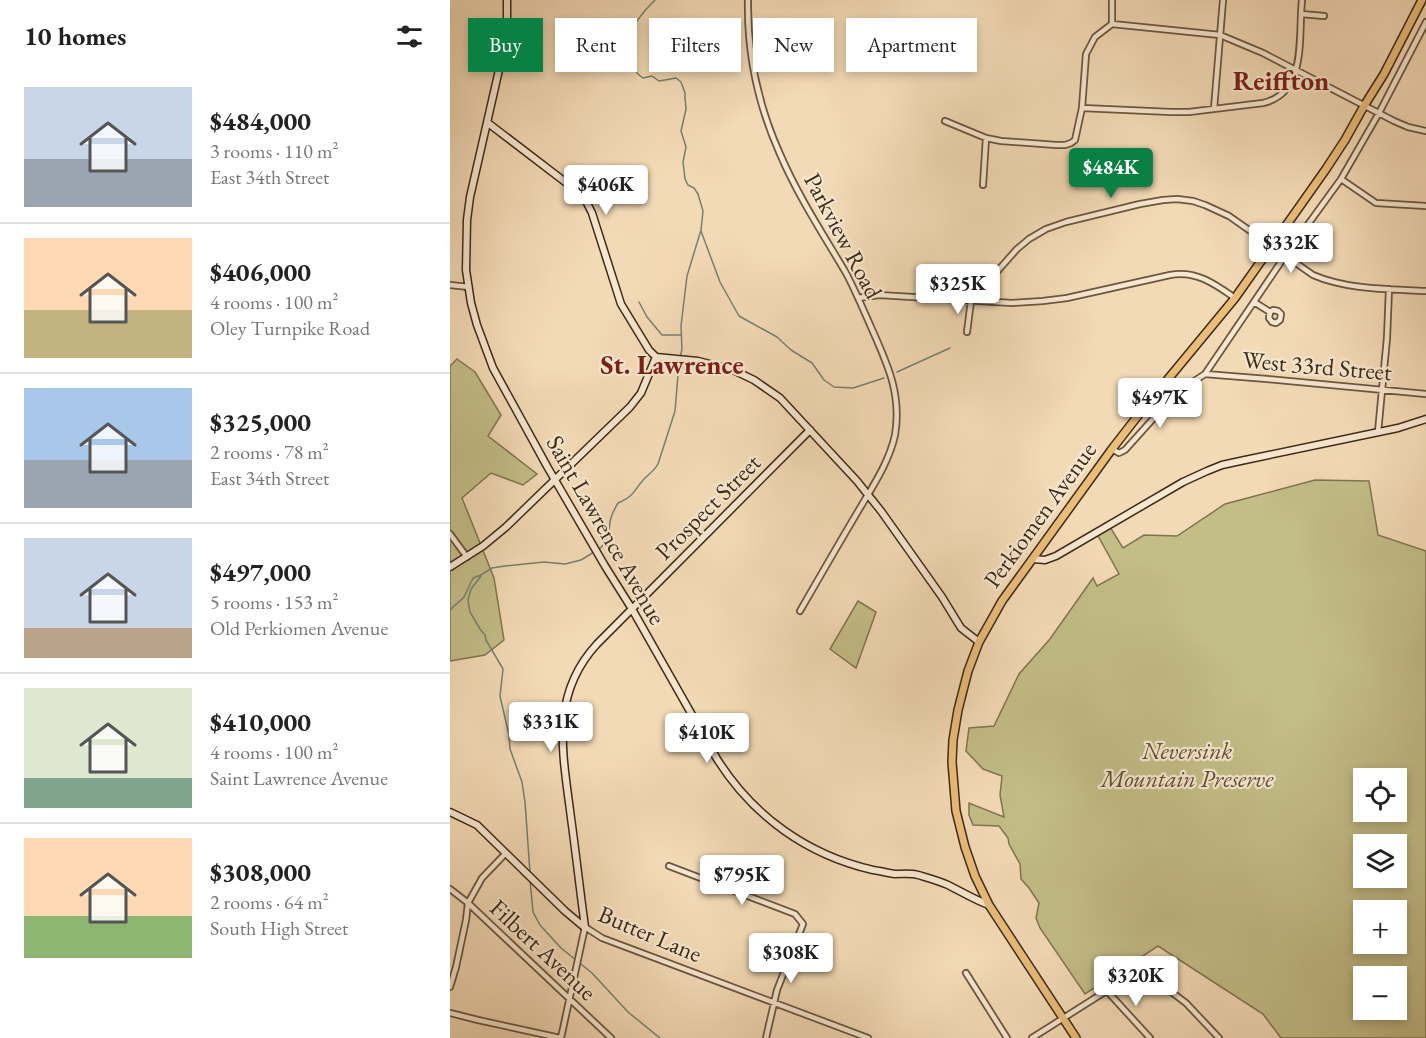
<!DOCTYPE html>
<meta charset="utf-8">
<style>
body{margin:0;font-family:"EB Garamond",serif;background:#f6f6f6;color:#222;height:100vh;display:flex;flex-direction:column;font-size:22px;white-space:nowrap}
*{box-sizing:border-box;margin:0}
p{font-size:20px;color:#767676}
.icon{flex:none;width:33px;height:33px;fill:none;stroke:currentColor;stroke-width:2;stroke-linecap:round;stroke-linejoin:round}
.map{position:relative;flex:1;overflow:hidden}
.panel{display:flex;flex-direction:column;background:#fff;width:450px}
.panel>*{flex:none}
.banner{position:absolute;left:18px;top:18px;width:570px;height:54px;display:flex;gap:12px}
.controls{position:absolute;left:903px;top:768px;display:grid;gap:12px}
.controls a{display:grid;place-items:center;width:54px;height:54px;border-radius:0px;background:#fff;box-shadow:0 3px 9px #0003;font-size:30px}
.price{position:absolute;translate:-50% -51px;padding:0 14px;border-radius:6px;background:#fff;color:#222;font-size:20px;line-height:39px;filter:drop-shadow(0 2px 3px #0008)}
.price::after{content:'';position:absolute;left:50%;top:36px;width:18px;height:14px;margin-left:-9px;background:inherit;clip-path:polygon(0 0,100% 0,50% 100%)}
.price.active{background:#0b8043;color:#fff}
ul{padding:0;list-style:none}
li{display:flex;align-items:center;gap:18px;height:150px;padding:0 24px}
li+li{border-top:2px solid #e0e0e0}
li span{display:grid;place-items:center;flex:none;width:168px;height:120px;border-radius:0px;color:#555}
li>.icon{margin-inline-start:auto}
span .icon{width:72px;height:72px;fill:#fffc;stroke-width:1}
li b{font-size:26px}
h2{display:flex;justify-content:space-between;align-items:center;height:72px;padding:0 24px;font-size:26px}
.pill{padding:0 21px;border-radius:0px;background:#fff;box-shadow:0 3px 9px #0003;font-size:21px;line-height:54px}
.pill.active{background:#0b8043;color:#fff}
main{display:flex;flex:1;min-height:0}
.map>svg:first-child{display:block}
.green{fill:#c3bd88;stroke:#807450;stroke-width:1.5;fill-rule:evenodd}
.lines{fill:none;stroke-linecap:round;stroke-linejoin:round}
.stream{stroke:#76816f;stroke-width:1.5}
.street-casing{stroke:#6b563f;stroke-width:8}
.secondary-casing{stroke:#3e2a17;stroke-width:9}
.primary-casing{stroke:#3e2a17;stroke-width:10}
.street{stroke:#f7e7d0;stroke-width:4.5}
.secondary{stroke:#f7e7d0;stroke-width:6}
.primary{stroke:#eabd7b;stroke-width:7}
.labels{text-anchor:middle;stroke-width:4.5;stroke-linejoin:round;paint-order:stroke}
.street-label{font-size:24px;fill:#3e2a17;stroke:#f7e7d0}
.park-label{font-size:24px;font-style:italic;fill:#5f4f33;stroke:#f7e7d0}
.quarter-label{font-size:27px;font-weight:bold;fill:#7a1f14;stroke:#f7e7d0}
</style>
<main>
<section class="panel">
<h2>10 homes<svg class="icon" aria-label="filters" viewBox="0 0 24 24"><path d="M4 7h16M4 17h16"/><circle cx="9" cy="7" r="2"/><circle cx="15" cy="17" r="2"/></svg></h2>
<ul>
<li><span style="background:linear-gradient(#c9d6e8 60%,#9aa5b1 0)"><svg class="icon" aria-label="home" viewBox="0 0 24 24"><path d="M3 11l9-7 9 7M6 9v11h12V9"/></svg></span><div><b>$484,000</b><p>3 rooms · 110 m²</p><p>East 34th Street</p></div></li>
<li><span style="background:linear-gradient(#ffd9b3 60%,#c2b280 0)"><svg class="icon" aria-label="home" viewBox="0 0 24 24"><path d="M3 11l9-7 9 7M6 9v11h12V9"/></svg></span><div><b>$406,000</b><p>4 rooms · 100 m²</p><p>Oley Turnpike Road</p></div></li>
<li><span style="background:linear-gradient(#a9c7e8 60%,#9aa5b1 0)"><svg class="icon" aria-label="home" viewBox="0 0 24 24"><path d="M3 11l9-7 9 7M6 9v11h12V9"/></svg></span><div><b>$325,000</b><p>2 rooms · 78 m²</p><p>East 34th Street</p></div></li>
<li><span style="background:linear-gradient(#c9d6e8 75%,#b9a48a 0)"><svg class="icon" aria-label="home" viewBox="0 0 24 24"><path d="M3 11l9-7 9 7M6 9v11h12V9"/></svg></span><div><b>$497,000</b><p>5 rooms · 153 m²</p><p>Old Perkiomen Avenue</p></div></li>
<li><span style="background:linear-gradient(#dfe7d0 75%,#7fa58c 0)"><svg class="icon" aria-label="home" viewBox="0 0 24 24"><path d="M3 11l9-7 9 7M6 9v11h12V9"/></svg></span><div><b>$410,000</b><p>4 rooms · 100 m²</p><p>Saint Lawrence Avenue</p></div></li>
<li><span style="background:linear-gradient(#ffd9b3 65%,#8fb573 0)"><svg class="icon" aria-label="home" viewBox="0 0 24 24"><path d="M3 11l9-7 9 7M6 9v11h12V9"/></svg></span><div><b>$308,000</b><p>2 rooms · 64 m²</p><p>South High Street</p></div></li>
</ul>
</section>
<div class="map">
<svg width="976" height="1038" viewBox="0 0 976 1038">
<rect width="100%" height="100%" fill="#f3dab6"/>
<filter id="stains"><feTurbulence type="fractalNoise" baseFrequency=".00333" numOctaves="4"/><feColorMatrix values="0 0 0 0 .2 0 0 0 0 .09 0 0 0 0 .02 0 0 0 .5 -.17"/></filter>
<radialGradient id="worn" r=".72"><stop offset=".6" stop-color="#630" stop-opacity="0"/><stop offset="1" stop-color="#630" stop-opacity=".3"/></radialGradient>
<path class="green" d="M7,359L25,372L51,415L38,436L87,474L73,485L41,473L12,498L44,578L54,640L35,655L0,661V366Z
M865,480L919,481L928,535L976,551V1038H831L813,1014L708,946L635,994L590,928L586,918L589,903L579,888L571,879L570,864L559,844L558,838L549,826L523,825L519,815V803L554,817L550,795L552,776L533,769L516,751L519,728L544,726L569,674L600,639L643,578L647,586L669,574L647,534L660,527L673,548L694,535L727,536L775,504ZM914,778H946V812H914ZM914,844H946V878H914ZM914,910H946V944H914ZM914,976H946V1010H914Z
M408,601L426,612L406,668L380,649Z"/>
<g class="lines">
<path class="stream" d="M205,0C183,21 161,55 193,78L202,76L209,81L226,78L231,82L235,93V98L236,109L231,131L236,147L233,162L235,179L238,185L244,188L248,194L253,211L251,230L237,276L231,326L232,349L230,358
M251,231L270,282L289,316L327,337L341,350L362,363L374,380L384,387L403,388L434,378
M189,302L197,317L212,335H231
M447,372L500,348
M148,550C158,542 159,534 160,522C161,516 165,508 168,503C186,495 183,491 194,479C199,474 204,471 208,464L225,411L229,363
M31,576L21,589L18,600L20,612L30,629L35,635L36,640L53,669L50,696L59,735L60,749L72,782L75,802L80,873
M0,611C3,605 9,603 14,597C17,591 20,584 23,578L31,575L42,568L55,566L94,562L115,564L131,560L144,552
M80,880L83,912L90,925L111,948L142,973L178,1012L210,1038"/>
<defs>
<path id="street" d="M298,0C297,54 308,105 330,154C348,196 373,234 396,273C405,290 413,309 421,327C437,363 452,394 445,435C439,463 421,489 407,513C388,545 369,578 350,611
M851,14L874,16
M662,24L770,35L813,53L944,121L958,127L976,131
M632,108L721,112H739L813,103C858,93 848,35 852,0
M764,109L773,0
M495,121L536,138L551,141L606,145H615L621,143L625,140L632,108L636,54L645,37L662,24V0
M891,179L926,203L976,206
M533,185L536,138
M0,285L19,287
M408,298L429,295L562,303L593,301L617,298L720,275C746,270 765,284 785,298
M804,302L820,312L823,310L828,311L831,314L830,320L826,323L822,322L819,318L820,312
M517,332L521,301L567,249L579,239L596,229L616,222L690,204L713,200L727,199L743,201L755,205L779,216L863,275C898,290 939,289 976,291
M755,374L817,379L976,394
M928,432L937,338L939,289
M662,449L669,453L675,450L721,399L729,391L755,374L835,256L891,179L929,113L976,22
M0,534L17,557
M219,866L345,914L353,924L327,990L316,1038
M0,889L18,903L161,1038
M516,973L557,1038
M0,987L6,967L16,920L18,903L32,878L56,853
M657,991L700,1038
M0,1013L28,1020L110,1038
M111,1038L135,927L152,938L418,1038
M582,1038L691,969L736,1003L769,1038"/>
<path id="secondary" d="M57,0V28L54,48L20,197L17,220L16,270L21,303L27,325L43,368L98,468L155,566L182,609L267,759C303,816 357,855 423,870C430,871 438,873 445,874C453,874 461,873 468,875C478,878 489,881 498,885C512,892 525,900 539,905
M38,123L127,191L135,199L142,213L171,304L199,350L206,357L248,361L283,370L304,380L330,398L407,481L431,511L492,597L511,628L529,642
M583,559L595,560L606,556L733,482L757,471L772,465L795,460L948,428L976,419
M0,567L33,546L56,527L180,407L191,393L206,357
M0,812L27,825L115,911L134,927
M135,927C130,891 126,854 121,818C113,754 99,696 147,644L360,430"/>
<path id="primary" d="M626,1038L539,905L525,876L515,847L506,811L502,762L503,740L508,710L518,671L529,642L552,601L662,449L690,413L785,298L876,169L895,140L914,106L934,74L972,0"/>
</defs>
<use href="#street" class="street-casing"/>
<use href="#secondary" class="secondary-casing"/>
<use href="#primary" class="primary-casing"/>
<use href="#street" class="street"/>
<use href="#secondary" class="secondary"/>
<use href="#primary" class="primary"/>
</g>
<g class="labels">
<g class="street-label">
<text transform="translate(393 236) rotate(62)" y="8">Parkview Road</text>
<text transform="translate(867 366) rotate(5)" y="8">West 33rd Street</text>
<text transform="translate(258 507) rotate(-45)" y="8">Prospect Street</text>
<text transform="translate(590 515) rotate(-54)" y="8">Perkiomen Avenue</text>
<text transform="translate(156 530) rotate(60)" y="8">Saint Lawrence Avenue</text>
<text transform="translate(200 934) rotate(23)" y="8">Butter Lane</text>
<text transform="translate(93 950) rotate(43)" y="8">Filbert Avenue</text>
</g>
<g class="park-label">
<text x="737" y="759">Neversink<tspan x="737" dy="28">Mountain Preserve</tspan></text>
</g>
<g class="quarter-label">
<text x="831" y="90">Reiffton</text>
<text x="222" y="374">St. Lawrence</text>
</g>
</g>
<rect width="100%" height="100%" filter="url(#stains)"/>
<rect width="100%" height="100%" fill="url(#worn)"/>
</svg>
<div class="controls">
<a><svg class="icon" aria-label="locate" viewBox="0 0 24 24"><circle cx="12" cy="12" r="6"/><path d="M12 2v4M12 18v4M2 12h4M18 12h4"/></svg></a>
<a><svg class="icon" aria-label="layers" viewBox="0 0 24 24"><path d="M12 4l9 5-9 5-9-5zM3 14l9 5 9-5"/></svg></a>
<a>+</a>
<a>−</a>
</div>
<b class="price active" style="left:661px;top:199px">$484K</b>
<b class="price" style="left:156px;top:216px">$406K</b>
<b class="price" style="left:841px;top:274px">$332K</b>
<b class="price" style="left:508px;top:315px">$325K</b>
<b class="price" style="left:710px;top:429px">$497K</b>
<b class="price" style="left:101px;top:753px">$331K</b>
<b class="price" style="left:257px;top:764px">$410K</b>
<b class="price" style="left:292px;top:906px">$795K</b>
<b class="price" style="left:341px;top:984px">$308K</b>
<b class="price" style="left:686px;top:1007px">$320K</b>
<div class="banner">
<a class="pill active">Buy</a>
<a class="pill">Rent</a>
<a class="pill">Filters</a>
<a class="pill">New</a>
<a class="pill">Apartment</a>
</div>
</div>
</main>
